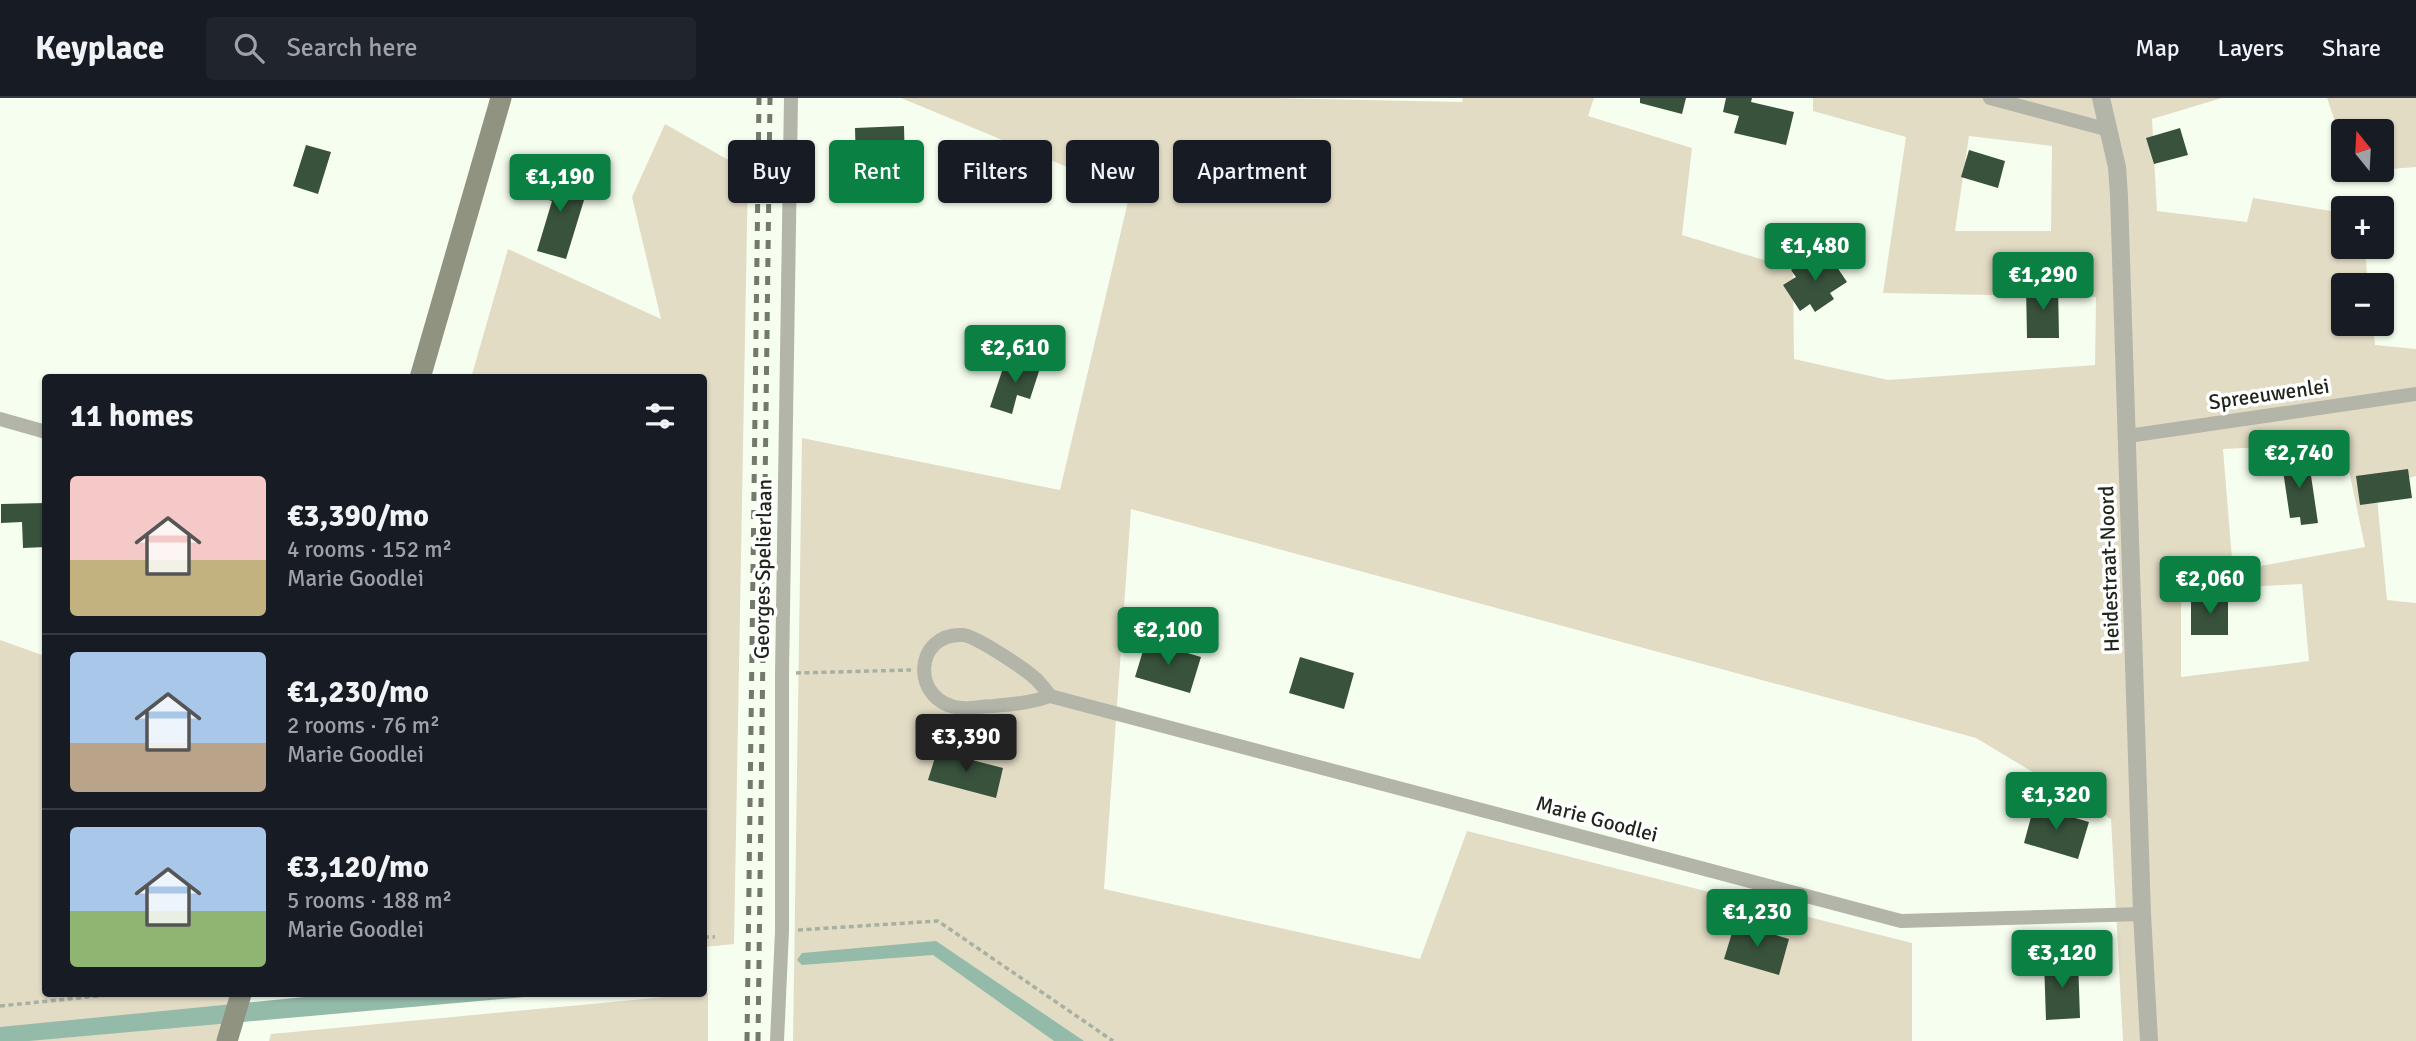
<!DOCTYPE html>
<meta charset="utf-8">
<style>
body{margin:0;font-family:Signika,sans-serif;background:#20242c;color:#f1f3f6;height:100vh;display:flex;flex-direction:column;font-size:26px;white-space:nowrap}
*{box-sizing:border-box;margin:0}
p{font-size:23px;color:#9ea1a6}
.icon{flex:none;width:38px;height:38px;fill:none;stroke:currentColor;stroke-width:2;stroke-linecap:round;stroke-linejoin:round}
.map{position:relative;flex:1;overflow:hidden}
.side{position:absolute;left:42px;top:276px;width:665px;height:623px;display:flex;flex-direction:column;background:#171b24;border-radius:7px;box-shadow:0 2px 5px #0004}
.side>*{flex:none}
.banner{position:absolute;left:728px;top:42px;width:665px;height:63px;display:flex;gap:14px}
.needle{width:46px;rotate:342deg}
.controls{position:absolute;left:2331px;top:21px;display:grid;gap:14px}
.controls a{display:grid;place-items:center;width:63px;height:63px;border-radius:7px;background:#171b24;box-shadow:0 2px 5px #0004;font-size:35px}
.price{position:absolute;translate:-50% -60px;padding:0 16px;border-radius:7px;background:#0b8043;color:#fff;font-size:23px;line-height:46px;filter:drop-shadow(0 2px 4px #0008)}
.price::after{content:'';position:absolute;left:50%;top:42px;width:21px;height:16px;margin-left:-10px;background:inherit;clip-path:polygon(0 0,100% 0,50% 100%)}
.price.active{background:#222;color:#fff}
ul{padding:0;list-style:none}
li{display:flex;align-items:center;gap:21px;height:175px;padding:0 28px}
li+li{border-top:2px solid #363941}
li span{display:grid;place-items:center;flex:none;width:196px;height:140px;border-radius:7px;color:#555}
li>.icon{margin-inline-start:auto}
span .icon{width:84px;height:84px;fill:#fffc;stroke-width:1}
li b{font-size:30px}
h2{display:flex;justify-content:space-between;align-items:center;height:84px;padding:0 28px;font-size:30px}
.chip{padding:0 24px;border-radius:7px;background:#171b24;box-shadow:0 2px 5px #0004;font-size:24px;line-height:63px}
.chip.active{background:#0b8043;color:#fff}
header{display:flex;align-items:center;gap:42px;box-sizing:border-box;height:98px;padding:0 35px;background:#171b24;border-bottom:2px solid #363941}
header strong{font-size:33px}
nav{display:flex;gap:38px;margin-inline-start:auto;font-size:24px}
.search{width:490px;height:63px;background:#20242c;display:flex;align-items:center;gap:18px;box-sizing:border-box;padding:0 24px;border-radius:7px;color:#9ea1a6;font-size:26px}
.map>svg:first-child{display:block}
.green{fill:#e3dcc5;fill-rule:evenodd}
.water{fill:#94bbaa}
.building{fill:#39523c}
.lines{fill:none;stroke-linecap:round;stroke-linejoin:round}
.path{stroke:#a8b0a2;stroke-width:3.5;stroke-dasharray:5 3.5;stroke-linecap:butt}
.minor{stroke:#b4b5a9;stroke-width:14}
.tertiary{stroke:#b4b5a9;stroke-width:18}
.secondary{stroke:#919381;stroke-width:21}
.rail{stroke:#73796d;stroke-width:5;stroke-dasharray:9 9;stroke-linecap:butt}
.labels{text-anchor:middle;stroke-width:7;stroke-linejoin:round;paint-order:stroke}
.street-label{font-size:21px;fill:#21261d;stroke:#fff}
</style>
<header>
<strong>Keyplace</strong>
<div class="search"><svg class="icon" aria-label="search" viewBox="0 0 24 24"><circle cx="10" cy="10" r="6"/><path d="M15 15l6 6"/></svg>Search here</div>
<nav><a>Map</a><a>Layers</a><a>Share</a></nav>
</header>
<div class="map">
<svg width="2416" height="943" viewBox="0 0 2416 943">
<rect width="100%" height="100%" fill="#f6ffef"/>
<path class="green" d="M901,0H1272L1462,4L1463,0H1594L1588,18L1692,50L1682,137L1793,171L1794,261L1888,282L2095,267L2096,199L1883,195L1906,39L1813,13V0H2222L2152,21L2157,113L2247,124L2253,100L2343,115V149H2359L2366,163L2368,187H2343V226H2373L2375,247L2416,251V378L2376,390L2387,502L2416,505V943H2123L2111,721L1976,640L1131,411L1104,791L1420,861L1467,733L1912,845V943H793L802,340L1060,392L1130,95ZM1969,38L2052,48L2051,133H1955ZM2307,347L2347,363L2365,449L2233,473L2223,351ZM2302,486L2309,563L2181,579V492Z
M2327,0H2416V69L2353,74L2352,72H2382V33H2343V47Z
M665,26L748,73L734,846L704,849V280H471L508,151L661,221L632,99Z
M0,542L45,558L46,896H230L218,943H0Z
M708,895V943H269L271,936Z"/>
<path class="water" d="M936,843L1084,943H1054L933,857L802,867L797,862L802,855Z
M335,896H558L29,943H0V929Z"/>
<path class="building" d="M1640,0H1686L1682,16L1640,5Z
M1726,0H1752L1751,4L1794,14L1786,47L1734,35L1739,18L1723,14Z
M904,28L905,67L856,69L855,30Z
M2180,30L2188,57L2154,66L2146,40Z
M306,47L331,54L318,96L293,88Z
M1969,52L2005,63L1998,90L1961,79Z
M542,76L588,89L566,161L537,153L552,103L536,98Z
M1829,157L1847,184L1830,195L1834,201L1815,214L1810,206L1800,213L1783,187L1796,179L1791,172L1809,160L1814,167Z
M2058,187L2059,240H2027L2026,188Z
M1019,260L1041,267L1030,301L1017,297L1012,316L990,309L1004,267L1016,271Z
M2297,357L2299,365L2309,364L2318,425L2301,427L2300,419L2290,420L2281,359Z
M2408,371L2412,400L2360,407L2356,378Z
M46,405V449L23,450L22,424L1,425V406Z
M2191,500H2228V537H2191Z
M1146,543L1201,559L1190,595L1135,579Z
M1300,559L1354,575L1344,611L1289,595Z
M937,653L1003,670L996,700L928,682Z
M2034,708L2089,724L2078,761L2024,745Z
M1735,825L1789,841L1779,877L1724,861Z
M2078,862L2080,920L2046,922L2044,863Z"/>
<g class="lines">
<path class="path" d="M796,575L911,572
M798,832L938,823L1113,943
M704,839H715
M0,908L117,896"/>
<path class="minor" d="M1990,0L2109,32
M0,321L46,334
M2128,338L2416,296
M1050,598C1031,605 1013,606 993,608C982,608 971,611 961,610C910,605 913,534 963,537C976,538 1025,571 1036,581C1041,586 1046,592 1050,598L1901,823L2142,816
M777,943L782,833V576L791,0"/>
<path class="tertiary" d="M2101,0L2117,69L2119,98L2142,816L2149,943"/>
<path class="secondary" d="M420,280L501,0
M227,943L241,896"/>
<path class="rail" d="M747,943L759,0
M758,943L770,0"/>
</g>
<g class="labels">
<g class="street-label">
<text transform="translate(2269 296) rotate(-8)" y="7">Spreeuwenlei</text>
<text transform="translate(763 471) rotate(-89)" y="7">Georges Spelierlaan</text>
<text transform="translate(2109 471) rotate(-92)" y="7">Heidestraat-Noord</text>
<text transform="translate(1597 721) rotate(15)" y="7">Marie Goodlei</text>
</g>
</g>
</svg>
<div class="controls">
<a><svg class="needle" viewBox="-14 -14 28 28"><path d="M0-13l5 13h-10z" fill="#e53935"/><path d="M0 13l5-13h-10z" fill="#9ea1a6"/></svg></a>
<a>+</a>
<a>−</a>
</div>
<b class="price" style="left:560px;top:116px">€1,190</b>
<b class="price" style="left:1815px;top:185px">€1,480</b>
<b class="price" style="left:2043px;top:214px">€1,290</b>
<b class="price" style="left:1015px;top:287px">€2,610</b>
<b class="price" style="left:2299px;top:392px">€2,740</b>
<b class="price" style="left:2210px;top:518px">€2,060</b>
<b class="price" style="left:1168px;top:569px">€2,100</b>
<b class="price active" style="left:966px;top:676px">€3,390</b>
<b class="price" style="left:2056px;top:734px">€1,320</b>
<b class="price" style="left:1757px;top:851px">€1,230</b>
<b class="price" style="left:2062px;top:892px">€3,120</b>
<div class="banner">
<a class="chip">Buy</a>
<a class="chip active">Rent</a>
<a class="chip">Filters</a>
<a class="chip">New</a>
<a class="chip">Apartment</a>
</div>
<section class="side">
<h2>11 homes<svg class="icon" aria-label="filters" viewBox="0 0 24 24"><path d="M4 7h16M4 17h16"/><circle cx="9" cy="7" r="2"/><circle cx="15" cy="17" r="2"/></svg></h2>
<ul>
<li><span style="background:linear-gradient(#f6c9c9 60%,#c2b280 0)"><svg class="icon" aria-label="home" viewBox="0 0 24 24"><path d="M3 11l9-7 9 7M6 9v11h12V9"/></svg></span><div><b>€3,390/mo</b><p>4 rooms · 152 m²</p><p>Marie Goodlei</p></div></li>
<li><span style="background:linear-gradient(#a9c7e8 65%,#b9a48a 0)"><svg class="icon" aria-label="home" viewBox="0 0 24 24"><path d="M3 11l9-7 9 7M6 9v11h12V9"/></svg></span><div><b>€1,230/mo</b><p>2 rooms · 76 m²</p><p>Marie Goodlei</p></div></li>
<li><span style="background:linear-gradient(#a9c7e8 60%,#8fb573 0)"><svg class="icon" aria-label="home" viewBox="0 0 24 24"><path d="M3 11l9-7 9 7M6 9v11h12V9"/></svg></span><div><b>€3,120/mo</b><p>5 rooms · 188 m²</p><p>Marie Goodlei</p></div></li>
</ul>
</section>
</div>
